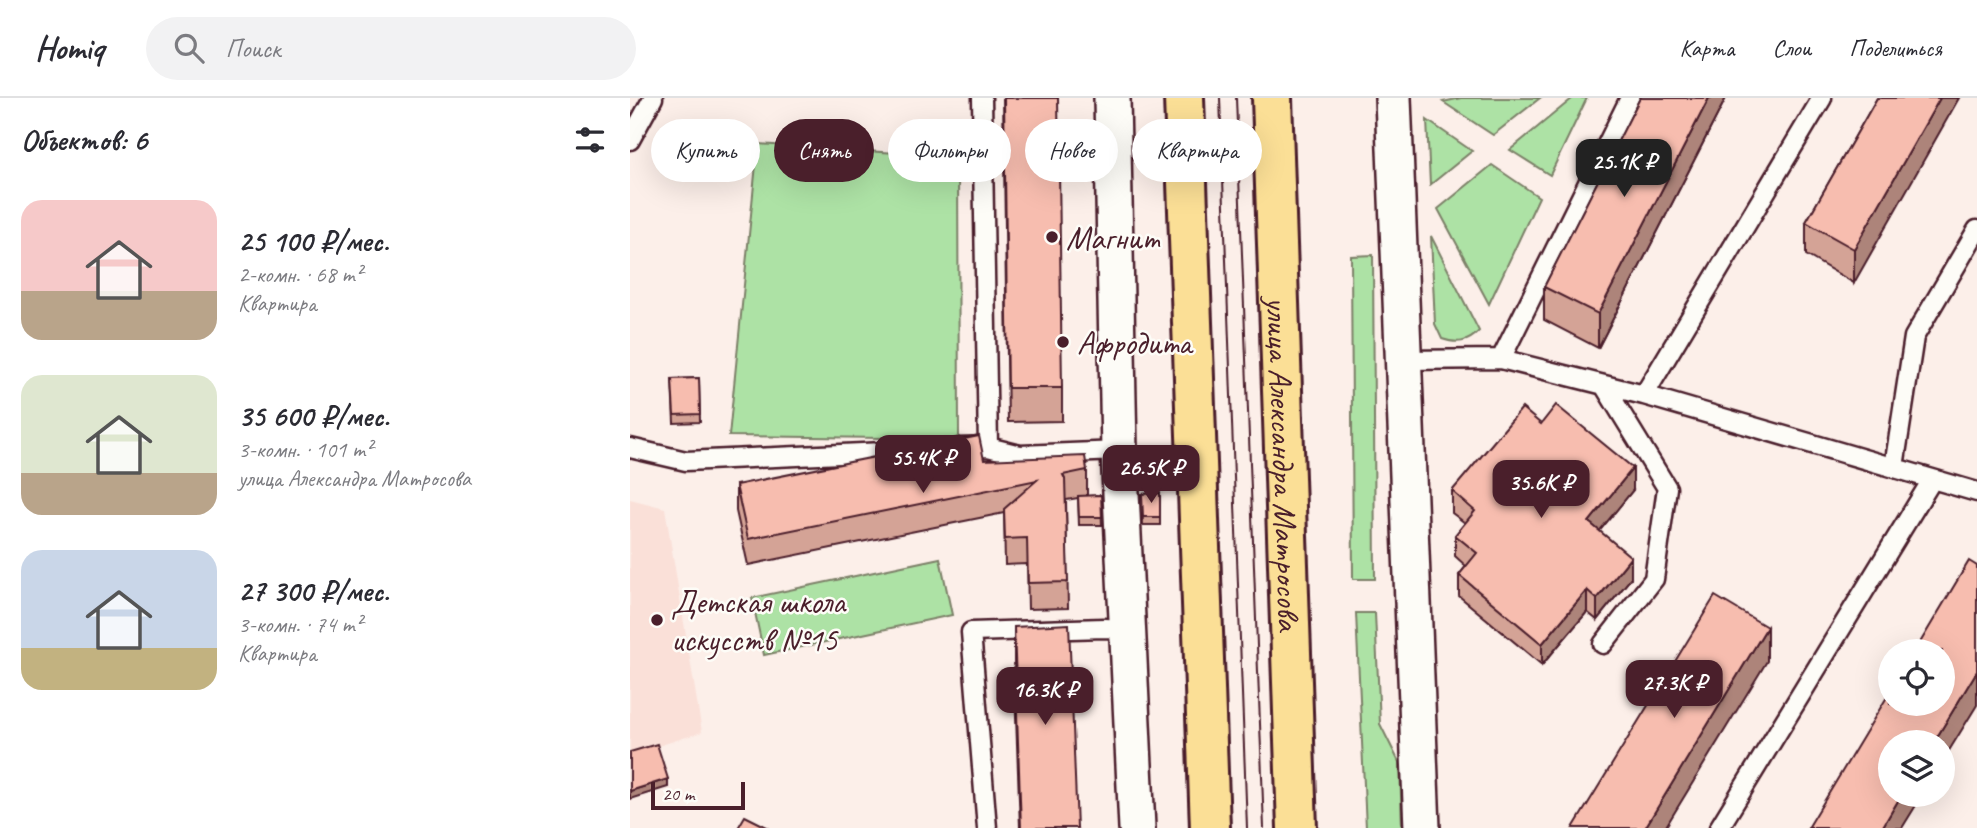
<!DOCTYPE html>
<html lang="ru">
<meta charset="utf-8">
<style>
body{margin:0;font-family:Caveat,sans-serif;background:#f2f2f3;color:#2b2b33;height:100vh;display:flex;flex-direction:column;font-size:26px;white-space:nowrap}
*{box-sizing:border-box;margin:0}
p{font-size:23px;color:#7c7c81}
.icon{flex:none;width:38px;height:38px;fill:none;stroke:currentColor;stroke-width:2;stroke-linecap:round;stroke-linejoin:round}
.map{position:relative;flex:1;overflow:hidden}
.sheet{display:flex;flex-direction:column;background:#fff;width:630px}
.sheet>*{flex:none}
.banner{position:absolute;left:21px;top:21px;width:665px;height:63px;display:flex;gap:14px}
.tools{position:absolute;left:1248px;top:541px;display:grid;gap:14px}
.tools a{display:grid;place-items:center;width:77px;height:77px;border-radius:50%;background:#fff;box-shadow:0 7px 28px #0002;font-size:35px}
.scale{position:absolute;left:21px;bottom:18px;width:94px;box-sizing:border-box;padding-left:7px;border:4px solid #4a1f2b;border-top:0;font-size:19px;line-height:24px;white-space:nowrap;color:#4a1f2b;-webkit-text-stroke:5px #fdfcf7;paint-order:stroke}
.price{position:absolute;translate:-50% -60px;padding:0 16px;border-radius:14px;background:#4a1f2b;color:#fff;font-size:23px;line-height:46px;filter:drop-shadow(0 2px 4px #0008)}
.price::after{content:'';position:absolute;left:50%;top:42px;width:21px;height:16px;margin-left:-10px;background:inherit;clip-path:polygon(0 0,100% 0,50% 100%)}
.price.active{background:#222;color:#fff}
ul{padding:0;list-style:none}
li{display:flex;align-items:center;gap:21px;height:175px;padding:0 21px}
li span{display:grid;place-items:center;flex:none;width:196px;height:140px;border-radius:21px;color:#555}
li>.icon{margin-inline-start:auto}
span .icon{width:84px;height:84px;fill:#fffc;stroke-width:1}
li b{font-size:30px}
h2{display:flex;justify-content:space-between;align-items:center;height:84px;padding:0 21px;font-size:30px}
.pill{padding:0 24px;border-radius:32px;background:#fff;box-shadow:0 7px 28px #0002;font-size:24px;line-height:63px}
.pill.active{background:#4a1f2b;color:#fff}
header{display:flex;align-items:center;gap:42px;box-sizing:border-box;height:98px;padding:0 35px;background:#fff;border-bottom:2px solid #e1e1e2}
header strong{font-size:33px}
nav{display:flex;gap:38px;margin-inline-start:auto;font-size:24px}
.search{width:490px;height:63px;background:#f2f2f3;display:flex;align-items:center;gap:18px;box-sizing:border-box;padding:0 24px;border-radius:38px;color:#7c7c81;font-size:26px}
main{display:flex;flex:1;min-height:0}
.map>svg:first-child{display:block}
.built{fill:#fae0d8}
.green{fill:#ade2a5;stroke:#7c8068;stroke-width:2}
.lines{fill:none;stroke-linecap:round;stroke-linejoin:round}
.lane-casing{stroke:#4a1f2b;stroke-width:23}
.street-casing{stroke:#4a1f2b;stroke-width:40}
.highway-casing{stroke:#4a1f2b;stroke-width:44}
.lane{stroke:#fdfcf7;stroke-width:18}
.street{stroke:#fdfcf7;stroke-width:35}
.highway{stroke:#fbdf96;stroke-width:38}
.tram{stroke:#4a1f2b;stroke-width:2}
.wall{fill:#d4a396;stroke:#4a1f2b;stroke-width:2}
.shaded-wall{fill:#ad847a;stroke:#4a1f2b;stroke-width:2}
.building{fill:#f7bdaf;stroke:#4a1f2b;stroke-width:2}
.poi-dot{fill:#4a1f2b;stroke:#fdfcf7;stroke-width:2.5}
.labels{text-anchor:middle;stroke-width:5;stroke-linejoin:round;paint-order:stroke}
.poi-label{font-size:33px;fill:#4a1f2b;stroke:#fdfcf7;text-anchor:start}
.street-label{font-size:33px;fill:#4a1f2b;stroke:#fdfcf7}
</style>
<header>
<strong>Homiq</strong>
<div class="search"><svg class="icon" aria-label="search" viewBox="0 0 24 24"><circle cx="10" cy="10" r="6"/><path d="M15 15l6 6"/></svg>Поиск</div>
<nav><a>Карта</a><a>Слои</a><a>Поделиться</a></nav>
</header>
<main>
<section class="sheet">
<h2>Объектов: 6<svg class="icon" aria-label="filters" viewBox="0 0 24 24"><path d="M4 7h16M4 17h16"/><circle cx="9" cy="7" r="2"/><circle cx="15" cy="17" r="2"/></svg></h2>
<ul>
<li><span style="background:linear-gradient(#f6c9c9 65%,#b9a48a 0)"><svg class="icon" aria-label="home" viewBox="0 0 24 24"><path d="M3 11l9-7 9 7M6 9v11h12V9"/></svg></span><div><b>25 100 ₽/мес.</b><p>2-комн. · 68 m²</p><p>Квартира</p></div></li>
<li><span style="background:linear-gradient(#dfe7d0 70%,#b9a48a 0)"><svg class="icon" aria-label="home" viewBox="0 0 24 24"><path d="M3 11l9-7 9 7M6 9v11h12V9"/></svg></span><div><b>35 600 ₽/мес.</b><p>3-комн. · 101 m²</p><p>улица Александра Матросова</p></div></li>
<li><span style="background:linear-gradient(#c9d6e8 70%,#c2b280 0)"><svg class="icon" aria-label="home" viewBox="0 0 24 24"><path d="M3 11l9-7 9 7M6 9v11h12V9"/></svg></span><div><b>27 300 ₽/мес.</b><p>3-комн. · 74 m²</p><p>Квартира</p></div></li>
</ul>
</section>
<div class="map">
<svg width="1347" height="730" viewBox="0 0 1347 730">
<rect width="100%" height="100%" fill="#fcefe9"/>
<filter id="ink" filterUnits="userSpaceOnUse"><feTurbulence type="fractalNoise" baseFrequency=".0143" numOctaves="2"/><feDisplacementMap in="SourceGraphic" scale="14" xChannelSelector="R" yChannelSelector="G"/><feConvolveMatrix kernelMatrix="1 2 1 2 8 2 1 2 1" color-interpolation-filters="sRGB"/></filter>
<g filter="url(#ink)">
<path class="built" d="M0,401L35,410L72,634L0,657Z"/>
<path class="green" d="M831,0H910L863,37L813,4Z
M943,0H957L920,77L880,52Z
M797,22L842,53L800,87Z
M128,46L328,59L329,341L99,338Z
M862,67L909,99L859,206L808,111Z
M801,138L849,233C838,245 827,246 812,241L805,226Z
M743,157L745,481H723L721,158Z
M310,460L322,517L134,557L122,500Z
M726,515H745L750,626L770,666L772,730H736Z"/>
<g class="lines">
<defs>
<path id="lane" d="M0,42L23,0
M871,261L1000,0
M773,262L871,261L1014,297L1347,394
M1014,297L1192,0
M358,349L390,357L489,353
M0,350L56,363L298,352
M329,350L358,349L352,0
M1264,369L1284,239L1347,132
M973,546L1024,481L1037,390L975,289
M357,730L341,534L474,530L497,531
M1089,730L1302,382"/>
<path id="street" d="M482,0L489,353L507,730
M763,0L792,730"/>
<g id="highway">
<path d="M554,0L580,730"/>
<path id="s1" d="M642,0L667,730"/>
</g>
</defs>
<use href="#lane" class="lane-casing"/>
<use href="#street" class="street-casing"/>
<use href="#highway" class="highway-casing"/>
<use href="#lane" class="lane"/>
<use href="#street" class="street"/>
<use href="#highway" class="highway"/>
<path class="tram" d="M590,0L617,730
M606,0L634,730"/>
</g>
<path class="wall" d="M373,0L432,290V323L378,324Z
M1010,0H1096L968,250L914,222V189Z
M1247,0L1224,185L1176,157V124Z
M69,280L70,324L44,325L42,281Z
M911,326L1003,392L969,433L1001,480L967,522L957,514L912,567L829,498V477L836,468L825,458V437L835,425L822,415V393Z
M457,372V398L471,397L472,427H449L448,400L436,402L438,510L398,511L397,466L375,467L374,415L118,467L106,413V387Z
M530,395V427H513L512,396Z
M384,529L447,730H390L384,563Z"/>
<path class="shaded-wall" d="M1079,0H1096L968,250V216Z
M1310,0H1329L1224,185V151Z
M1003,370V392L959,446V424Z
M1001,459V480L967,522V501Z
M957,492V514L912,567V546Z
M1137,529V563L1035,730H1015Z
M1347,573V607L1312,664V644H1304Z
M38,681V689L0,701V693Z
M1272,696H1293L1272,730H1252Z"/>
<path class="building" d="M374,0H428L432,290H378Z
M1010,0H1079L968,216L914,189Z
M1247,0H1310L1224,151L1176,124Z
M69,280L70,316L44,317L42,281Z
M926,307L1003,370L959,424L1001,459L967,501L957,492L912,546L829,477L847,455L825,437L845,413L822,393L892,310L911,326Z
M349,338L354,362L455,358L457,372L433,377L435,381L438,484L398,485L397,440L375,441L374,411L407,382L118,441L106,387Z
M530,395V419H513L512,396Z
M471,397L472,419H449L448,398Z
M1339,463L1347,468V573L1304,644H1260V696H1272L1252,730H1178L1260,594V606H1312V553H1285Z
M1085,498L1137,529L1015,730H943Z
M439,526L447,730H391L384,529Z
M27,646L38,681L0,693V654Z
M115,718L139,730H108Z"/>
</g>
<g class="poi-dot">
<circle cx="422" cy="139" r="7"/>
<circle cx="433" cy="244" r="7"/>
<circle cx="27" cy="522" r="7"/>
</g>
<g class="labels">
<g class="poi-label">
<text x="436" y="151">Магнит</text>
<text x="447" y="256">Афродита</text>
<text x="41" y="515">Детская школа<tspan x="41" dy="38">искусств №15</tspan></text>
</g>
<g class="street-label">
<text dy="12" stroke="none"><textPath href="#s1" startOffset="366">улица Александра Матросова</textPath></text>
</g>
</g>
</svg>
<div class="tools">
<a><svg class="icon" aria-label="locate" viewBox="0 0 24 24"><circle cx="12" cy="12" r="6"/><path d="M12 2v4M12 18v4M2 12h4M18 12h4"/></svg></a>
<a><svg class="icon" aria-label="layers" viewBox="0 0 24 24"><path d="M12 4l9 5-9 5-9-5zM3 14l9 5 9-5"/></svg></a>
</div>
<div class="scale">20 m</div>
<b class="price active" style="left:994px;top:101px">25.1K ₽</b>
<b class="price" style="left:293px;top:397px">55.4K ₽</b>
<b class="price" style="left:521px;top:407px">26.5K ₽</b>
<b class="price" style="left:911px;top:422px">35.6K ₽</b>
<b class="price" style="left:1044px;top:622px">27.3K ₽</b>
<b class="price" style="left:415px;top:629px">16.3K ₽</b>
<div class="banner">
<a class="pill">Купить</a>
<a class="pill active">Снять</a>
<a class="pill">Фильтры</a>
<a class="pill">Новое</a>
<a class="pill">Квартира</a>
</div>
</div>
</main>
